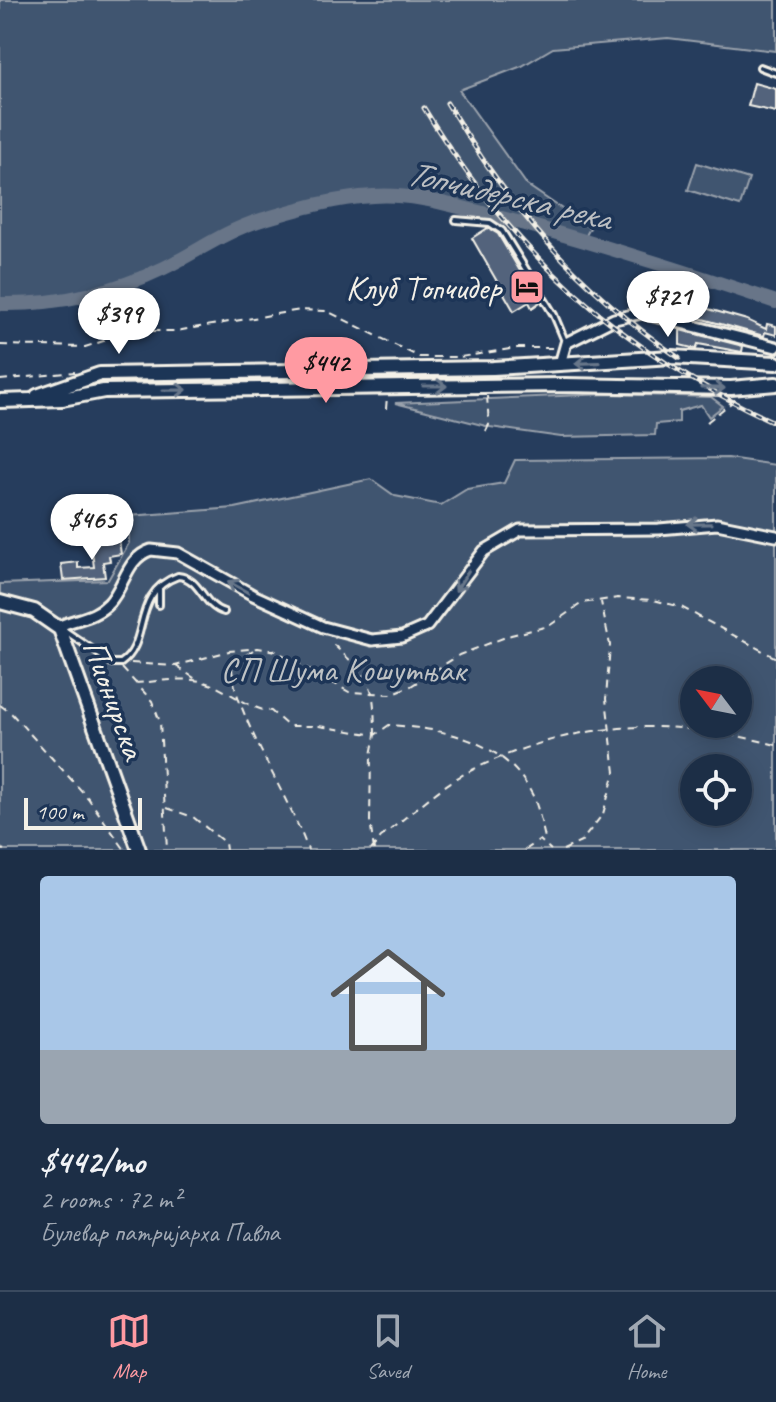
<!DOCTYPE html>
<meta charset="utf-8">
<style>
body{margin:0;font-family:Caveat,sans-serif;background:#293a51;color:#f1f3f6;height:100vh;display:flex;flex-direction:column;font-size:30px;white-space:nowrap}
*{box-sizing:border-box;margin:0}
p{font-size:26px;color:#a0a8b3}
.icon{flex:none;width:44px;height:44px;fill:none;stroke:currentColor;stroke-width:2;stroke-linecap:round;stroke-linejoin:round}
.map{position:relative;height:850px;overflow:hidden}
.panel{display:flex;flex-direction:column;background:#1c2e46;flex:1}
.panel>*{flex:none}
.needle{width:52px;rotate:302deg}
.tools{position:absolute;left:680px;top:666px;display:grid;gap:16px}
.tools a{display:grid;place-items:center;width:72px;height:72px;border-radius:50%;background:#1c2e46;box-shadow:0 4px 20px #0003,0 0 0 2px #3a4a5f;font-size:40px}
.scale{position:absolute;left:24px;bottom:20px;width:118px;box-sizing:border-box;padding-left:8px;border:4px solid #f4f1e8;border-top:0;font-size:22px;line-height:28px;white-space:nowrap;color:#f4f1e8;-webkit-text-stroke:6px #1d3557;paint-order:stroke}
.price{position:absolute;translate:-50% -68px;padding:0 18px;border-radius:28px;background:#fff;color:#222;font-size:26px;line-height:52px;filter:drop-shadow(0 2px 4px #0008)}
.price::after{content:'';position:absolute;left:50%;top:48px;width:24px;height:18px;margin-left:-12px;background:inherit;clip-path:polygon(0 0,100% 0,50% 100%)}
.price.on{background:#ff9aa2;color:#111}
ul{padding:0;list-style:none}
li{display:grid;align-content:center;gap:16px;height:424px;padding:0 40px}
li+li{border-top:2px solid #3a4a5f}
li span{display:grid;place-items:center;height:248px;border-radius:8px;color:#555}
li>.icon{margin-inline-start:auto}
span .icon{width:144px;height:144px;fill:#fffc;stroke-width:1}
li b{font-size:34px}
.menu{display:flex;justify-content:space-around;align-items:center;height:112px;border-top:2px solid #3a4a5f;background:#1c2e46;font-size:22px;color:#a0a8b3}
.menu a{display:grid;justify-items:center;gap:4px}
.menu .on{color:#ff9aa2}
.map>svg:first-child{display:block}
.green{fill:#40546f;stroke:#9aa2ac;stroke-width:2;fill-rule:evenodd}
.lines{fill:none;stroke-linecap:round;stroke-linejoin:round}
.river{stroke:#677588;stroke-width:14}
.building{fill:#52647b;stroke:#f4f1e8;stroke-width:2}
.lane-casing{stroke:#f4f1e8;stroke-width:10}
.street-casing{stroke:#f4f1e8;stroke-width:15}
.secondary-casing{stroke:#f4f1e8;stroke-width:18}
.path{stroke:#f4f1e8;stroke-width:2;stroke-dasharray:8 6;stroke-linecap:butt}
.lane{stroke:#1d3557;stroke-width:4}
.street{stroke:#1d3557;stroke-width:9}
.secondary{stroke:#1d3557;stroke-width:12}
.rail-casing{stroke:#f4f1e8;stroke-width:5}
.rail{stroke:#1d3557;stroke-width:2;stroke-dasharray:6;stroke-linecap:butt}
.oneway{stroke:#68778a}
.labels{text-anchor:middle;stroke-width:7;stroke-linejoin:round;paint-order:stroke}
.poi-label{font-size:34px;fill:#f4f1e8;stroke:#1d3557;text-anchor:end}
.park-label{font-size:34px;fill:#bec2c4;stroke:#1d3557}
.street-label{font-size:34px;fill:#f4f1e8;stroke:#1d3557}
.water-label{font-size:36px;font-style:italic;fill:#bcbfc2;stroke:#1d3557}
</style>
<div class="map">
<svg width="776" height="850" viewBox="0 0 776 850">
<rect width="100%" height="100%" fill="#263d5d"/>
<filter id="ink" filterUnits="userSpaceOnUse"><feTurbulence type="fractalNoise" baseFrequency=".0125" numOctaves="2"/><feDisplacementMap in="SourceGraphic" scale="16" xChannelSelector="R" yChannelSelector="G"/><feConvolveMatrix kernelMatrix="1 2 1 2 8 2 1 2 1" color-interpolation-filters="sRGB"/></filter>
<g filter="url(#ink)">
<path class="green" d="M0,0H776V51L668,38L553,48L522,66L459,90L527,185L590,228L584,239C517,222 446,195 377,196C324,196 261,215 213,238C182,254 155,274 122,286C83,300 44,301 3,304H0Z
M697,163L749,179L740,206L688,190Z
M608,394L711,397L723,406L709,417L701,405L679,411V422L656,424L655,435L561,437L490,427L395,403Z
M728,458L776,465V850H0V584L108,580L129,543V516L235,508L371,479L395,496L441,505L467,489L504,483L515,460ZM694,680H738V724H694ZM694,768H738V812H694Z"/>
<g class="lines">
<path class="river" d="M0,304C58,305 112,293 164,268C197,252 225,231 261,220C298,209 335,198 373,196C416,193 457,207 498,217C592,241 684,271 776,302"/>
</g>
<path class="building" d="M754,83L776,89V112L748,106Z
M488,228L498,234L539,303L532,308L529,302L514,311L472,238Z
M649,292L747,320L766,329L767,324L776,326V335L765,332L764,336L645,303Z
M680,330L743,346L742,352L698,344L696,349L680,345Z
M119,541L121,554L109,556L110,561L103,562L105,577L63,580L61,564L78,562V568L94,567L91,544Z"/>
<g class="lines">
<defs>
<path id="lane" d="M760,67L776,73
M456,220L490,223L502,231L554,315L565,341
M159,589V605
M64,630L112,663H121C151,643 130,593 178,576C201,578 202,606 224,612"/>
<path id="street" d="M560,364L566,343L614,319L642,313L776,347
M58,627C75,618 94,619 109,603C125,586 126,558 151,550L178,553L253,595L323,627L372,640L402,637L427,626L484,551L520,530L659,529L717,524L776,536"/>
<path id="secondary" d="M37,396L100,374L493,368L672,357L776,363
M0,401L62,399L104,391L565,385L731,388L776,384
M0,602L34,611L60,629L139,850"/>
</defs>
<use href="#lane" class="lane-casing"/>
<use href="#street" class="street-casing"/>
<use href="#secondary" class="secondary-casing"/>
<path class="path" d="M0,345L85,347L134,331H176L300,310L327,311L419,357H460L517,348H555
M0,380L75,372
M386,409L387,396
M707,422L736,399
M486,431L489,425L487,396
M253,650L232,665C231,709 291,800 308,850
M131,663L175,666L229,651L258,648L276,651L349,692L391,694L411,686L459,655L511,635L549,626L582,603L618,598L653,600L681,607L776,658
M176,666L197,680
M122,668L152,701L160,722L167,850
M135,683C155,682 180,677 200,681C224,686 251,711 271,711L288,726H319L375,735C374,681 373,682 334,645L335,638
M0,705L12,714L88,798L125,850
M167,808L193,817L225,843L226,850
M0,848L4,850
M371,850L381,837C409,816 439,786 470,771C575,720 665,716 776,745
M374,850L370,821L371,755L375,735L389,725C445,729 504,740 532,794C539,808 542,827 546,842
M525,850L540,840L551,850
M563,850L581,842L603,814L615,772L606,699L610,645L601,602"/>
<use href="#lane" class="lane"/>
<use href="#street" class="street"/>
<use href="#secondary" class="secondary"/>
<defs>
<path id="rail" d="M447,103C511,210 576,286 679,358
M424,108C513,254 620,351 776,423"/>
</defs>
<use href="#rail" class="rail-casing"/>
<use href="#rail" class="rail"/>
</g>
<defs><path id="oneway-shaft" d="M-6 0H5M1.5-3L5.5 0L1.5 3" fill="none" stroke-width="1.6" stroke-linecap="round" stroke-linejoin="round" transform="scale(2)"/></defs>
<g class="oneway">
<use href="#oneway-shaft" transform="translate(587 363) rotate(178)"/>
<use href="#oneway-shaft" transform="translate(435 386)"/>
<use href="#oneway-shaft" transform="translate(713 388) rotate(1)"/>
<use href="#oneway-shaft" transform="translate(175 390) rotate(-1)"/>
<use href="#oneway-shaft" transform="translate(699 524) rotate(179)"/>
<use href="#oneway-shaft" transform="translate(462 581) rotate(122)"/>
<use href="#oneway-shaft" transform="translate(238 587) rotate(-151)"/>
</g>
</g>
<defs>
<symbol id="hotel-square" viewBox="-11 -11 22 22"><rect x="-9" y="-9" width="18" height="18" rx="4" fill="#ff9aa2" stroke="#1d3557"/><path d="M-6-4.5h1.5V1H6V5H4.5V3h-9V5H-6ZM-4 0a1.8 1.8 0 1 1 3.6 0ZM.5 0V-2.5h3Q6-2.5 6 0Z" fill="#111"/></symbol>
</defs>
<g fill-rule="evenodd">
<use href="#hotel-square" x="507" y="267" width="40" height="40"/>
</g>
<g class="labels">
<g class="poi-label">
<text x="501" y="299">Клуб Топчидер</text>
</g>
<g class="park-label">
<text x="343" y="681">СП Шума Кошутњак</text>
</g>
<g class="street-label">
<text transform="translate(115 699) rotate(70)" y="12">Пионирска</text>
</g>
<g class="water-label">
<text transform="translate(509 194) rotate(13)" y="13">Топчидерска река</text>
</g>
</g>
</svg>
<div class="tools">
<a><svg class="needle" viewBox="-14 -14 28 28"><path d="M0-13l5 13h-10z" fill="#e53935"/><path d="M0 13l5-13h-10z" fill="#a0a8b3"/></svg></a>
<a><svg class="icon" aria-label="locate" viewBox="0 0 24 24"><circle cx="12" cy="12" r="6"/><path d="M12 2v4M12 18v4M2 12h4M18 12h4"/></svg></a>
</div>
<div class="scale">100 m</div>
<b class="price" style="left:668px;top:339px">$721</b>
<b class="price" style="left:119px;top:356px">$399</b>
<b class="price on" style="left:326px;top:405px">$442</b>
<b class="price" style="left:92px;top:562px">$465</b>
</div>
<section class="panel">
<ul>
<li><span style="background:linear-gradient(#a9c7e8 70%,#9aa5b1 0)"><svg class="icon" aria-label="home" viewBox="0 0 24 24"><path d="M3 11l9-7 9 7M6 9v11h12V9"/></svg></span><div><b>$442/mo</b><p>2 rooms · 72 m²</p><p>Булевар патријарха Павла</p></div></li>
</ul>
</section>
<nav class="menu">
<a class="on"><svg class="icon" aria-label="map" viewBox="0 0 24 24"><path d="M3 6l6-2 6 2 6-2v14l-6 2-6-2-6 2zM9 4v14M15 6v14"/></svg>Map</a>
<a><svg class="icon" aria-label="saved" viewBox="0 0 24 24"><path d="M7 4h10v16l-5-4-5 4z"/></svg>Saved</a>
<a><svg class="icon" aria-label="home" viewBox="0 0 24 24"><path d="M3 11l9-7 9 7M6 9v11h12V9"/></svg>Home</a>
</nav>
